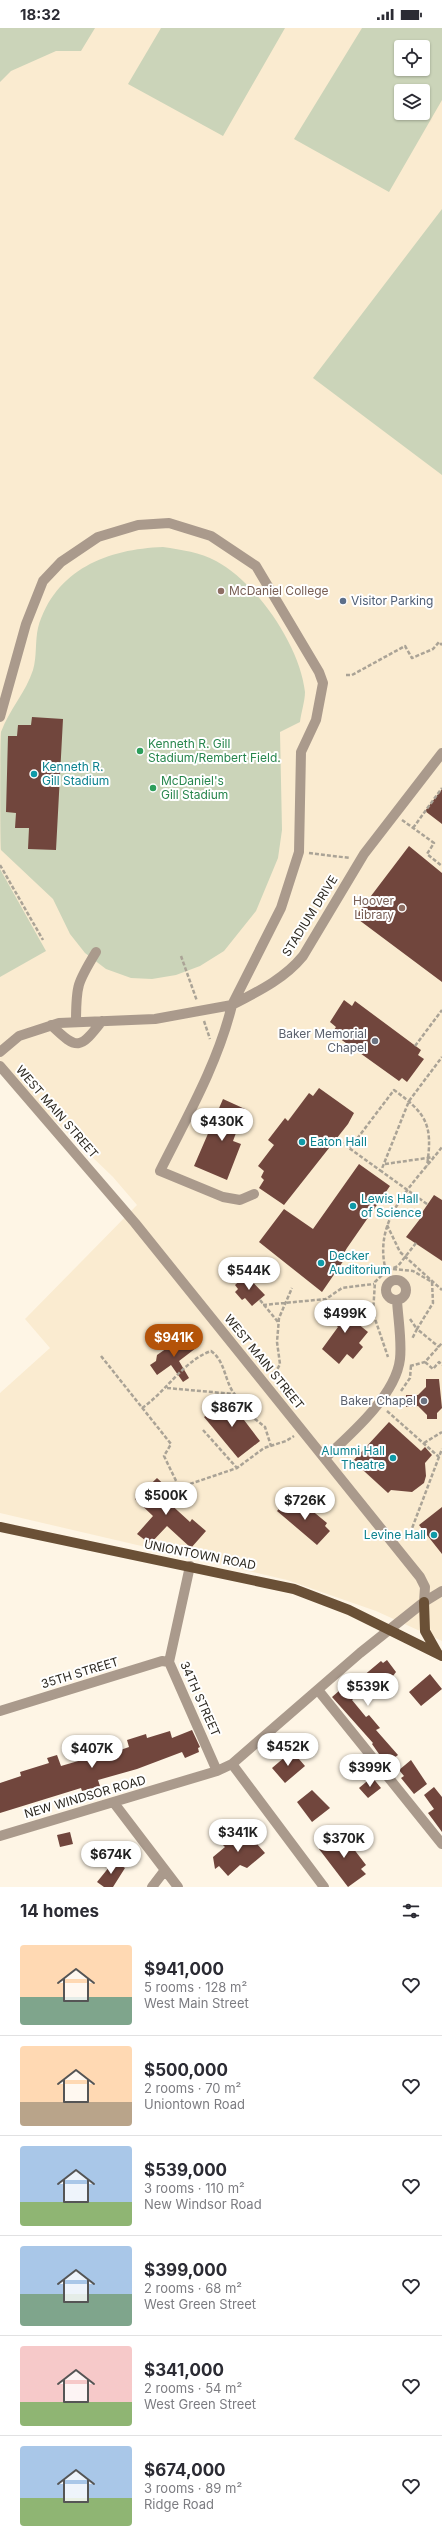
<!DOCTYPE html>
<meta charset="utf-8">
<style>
body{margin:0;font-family:Inter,sans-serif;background:#f7f7f7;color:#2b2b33;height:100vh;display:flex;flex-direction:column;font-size:15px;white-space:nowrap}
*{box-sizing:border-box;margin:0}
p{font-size:13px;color:#7c7c81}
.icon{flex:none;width:22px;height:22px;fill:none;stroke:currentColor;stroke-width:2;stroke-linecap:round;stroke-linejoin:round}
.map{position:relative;height:1859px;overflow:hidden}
.side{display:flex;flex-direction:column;background:#fff;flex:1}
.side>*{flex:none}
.controls{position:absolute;left:394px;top:12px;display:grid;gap:8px}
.controls a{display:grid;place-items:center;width:36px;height:36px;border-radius:4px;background:#fff;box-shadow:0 1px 3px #0004;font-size:20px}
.price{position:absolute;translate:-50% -34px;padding:0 9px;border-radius:14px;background:#fff;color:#222;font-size:13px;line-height:26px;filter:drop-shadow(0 1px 2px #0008)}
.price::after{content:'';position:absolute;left:50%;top:24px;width:12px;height:9px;margin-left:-6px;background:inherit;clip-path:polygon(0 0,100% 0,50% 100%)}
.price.on{background:#b45309;color:#fff}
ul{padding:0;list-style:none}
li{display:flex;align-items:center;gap:12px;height:100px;padding:0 20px}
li+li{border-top:1px solid #e1e1e2}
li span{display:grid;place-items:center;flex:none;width:112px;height:80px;border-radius:4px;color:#555}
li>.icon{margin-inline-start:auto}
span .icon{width:48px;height:48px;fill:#fffc;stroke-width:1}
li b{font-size:17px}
h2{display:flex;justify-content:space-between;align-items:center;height:48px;padding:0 20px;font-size:17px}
.status{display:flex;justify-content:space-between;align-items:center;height:28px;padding:0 20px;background:#fff;direction:ltr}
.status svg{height:11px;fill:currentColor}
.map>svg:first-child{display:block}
.built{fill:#faebd0;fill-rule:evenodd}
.green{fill:#cbd4b9;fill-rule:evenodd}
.building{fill:#71463d}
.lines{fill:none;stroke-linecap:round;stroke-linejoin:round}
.path{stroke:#aaa396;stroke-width:2.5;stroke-dasharray:4 2;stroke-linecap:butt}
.minor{stroke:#aa9a8c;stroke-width:10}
.major{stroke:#6a5036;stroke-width:10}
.education-dot{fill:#8d6e63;stroke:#fff;stroke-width:1.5}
.service-dot{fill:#5c6f8a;stroke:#fff;stroke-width:1.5}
.leisure-dot{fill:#2e9e5b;stroke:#fff;stroke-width:1.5}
.culture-dot{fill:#0f9aa8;stroke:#fff;stroke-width:1.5}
.worship-dot{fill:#6b7280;stroke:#fff;stroke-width:1.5}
.labels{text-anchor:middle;stroke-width:4;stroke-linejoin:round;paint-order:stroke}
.education-label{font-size:12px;fill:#785e54;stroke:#fff;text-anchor:start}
.service-label{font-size:12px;fill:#4e5e75;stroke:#fff;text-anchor:start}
.leisure-label{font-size:12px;fill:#27864d;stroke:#fff;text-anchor:start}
.culture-label{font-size:12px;fill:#0d838f;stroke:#fff;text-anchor:start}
.street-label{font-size:12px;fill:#2c2820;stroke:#fff}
.worship-label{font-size:12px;fill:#5b616d;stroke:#fff;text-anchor:end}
</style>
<div class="status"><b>18:32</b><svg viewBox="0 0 49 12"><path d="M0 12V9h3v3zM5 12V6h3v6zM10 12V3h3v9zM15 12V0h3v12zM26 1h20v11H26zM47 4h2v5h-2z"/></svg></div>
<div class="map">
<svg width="442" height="1859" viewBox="0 0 442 1859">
<rect width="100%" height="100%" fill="#fef5e5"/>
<path class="built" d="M0,0H442V1613L376,1583L287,1552L0,1485V1365L50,1320L25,1291L137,1177L113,1149L0,1040ZM401,19H423V41H401ZM401,63H423V85H401Z"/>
<path class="green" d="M0,0H95L81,23H56L11,43L0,54Z
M161,0H285L223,108L128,56Z
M362,0H442V72L389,164L294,111ZM401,19H423V41H401ZM401,63H423V85H401Z
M442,181V447L313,350Z
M163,519C182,522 200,524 216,533C257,555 300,618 305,664C305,673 301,685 300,694L280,704L282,802L278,830L256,883L224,923L200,938L176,947L152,951L131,950L106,941L85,925L70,906L53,871L1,822C0,813 0,712 1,704C9,682 26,664 33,642C37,629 35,613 38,600C55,541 108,521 163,519Z
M0,841L46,923L0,949Z"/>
<path class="building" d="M32,689L63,691L56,822L28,821L29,800H15L16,785L6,784L8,708H17L18,697H31Z
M442,761V796L425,783Z
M409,818L442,845V954L355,889Z
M344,972L352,978L355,973L421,1022L418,1027L424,1031L407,1054L402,1050L399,1053L332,1005L336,999L330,994Z
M319,1060L354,1085L348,1096L284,1177L259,1160L264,1152L261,1149L264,1143L258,1138L274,1117L268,1112L285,1090L288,1093L309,1065L313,1068Z
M223,1071L245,1081L233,1113L241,1116L227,1152L194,1138Z
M359,1136L390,1158L347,1220L341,1230L344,1232L322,1264L259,1214L284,1181L313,1201Z
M434,1167L442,1172V1233L406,1209L423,1187L421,1186Z
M246,1247L265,1267L252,1278L245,1270L242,1272L235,1264L238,1261L235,1257Z
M346,1272L359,1283L352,1291L368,1304L359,1315L363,1319L353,1331L347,1326L339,1336L322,1321L338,1299L330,1292Z
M186,1307L196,1320L179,1333L189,1350L183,1354L171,1337L157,1347L150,1337L156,1333L157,1327Z
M426,1351H439L442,1380L437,1385V1391H427V1387L418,1378L406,1379V1367H418L426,1359Z
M228,1371L260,1413L238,1430L204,1389Z
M389,1394L421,1423L425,1419L432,1427L425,1435L426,1448L424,1455L412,1464L391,1462L388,1465L353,1433Z
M157,1450L173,1465L166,1472L190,1494L192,1491L206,1503L191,1520L167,1498L150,1516L137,1506L153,1488L135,1471Z
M287,1472L298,1482L304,1476L327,1495L325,1498L330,1503L317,1517L277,1483Z
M442,1479V1526L419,1497Z
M387,1632L396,1644L393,1648L375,1663L369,1657L352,1672L366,1689L369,1687L380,1700L376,1702L398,1727L386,1736L372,1716L373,1715L332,1669L347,1656L350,1659L381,1633L383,1635Z
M430,1646L442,1661L421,1678L409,1664Z
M192,1702L200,1719L198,1720L199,1724L185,1730L182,1724L137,1741L98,1752L100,1758L82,1763L81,1760L0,1785V1755L21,1748L20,1744L49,1735L47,1730L57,1727L61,1738L92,1729V1732L129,1719L127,1712L146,1706L147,1710L170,1703L172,1710Z
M292,1723L305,1738L285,1755L272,1740Z
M411,1732L427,1756L414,1766L401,1750L404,1748L399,1742Z
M370,1736L376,1744L373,1746L367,1739Z
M372,1749L381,1760L368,1770L359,1760Z
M434,1759L442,1769V1804L428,1785L434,1781L424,1767Z
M312,1762L330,1780L312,1794L297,1774Z
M242,1799L265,1825L247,1840L240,1837L228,1848L219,1838L215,1841L213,1829L225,1819L222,1816Z
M340,1803L366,1837L361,1841L366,1846L348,1859L319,1821Z
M70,1804L73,1816L60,1819L57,1807Z
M114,1833L125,1840L113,1859H104L97,1854Z"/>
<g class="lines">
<path class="path" d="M346,647H352L405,618L412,630L433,621L439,614L442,617
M402,792L434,815L427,826L442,838
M413,800L442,760
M309,825L350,830
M0,837L43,912
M181,928L197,973
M204,993L210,1011
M415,1018L442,982
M335,1110L381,1143
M350,1120L394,1062C427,1086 433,1097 427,1138
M385,1136L434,1129
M427,1176L381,1143L409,1073L442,1029
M387,1197L400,1224L442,1262
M416,1215L398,1238L386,1243C372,1191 413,1157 442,1119
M393,1241L413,1243L432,1254L433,1275L417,1301L439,1319
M386,1243L375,1254L373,1285L388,1329
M260,1272L278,1294
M263,1277L326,1271L342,1260L374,1256
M410,1291L417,1301L412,1311
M101,1328L171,1416L164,1428L180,1461
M425,1334L433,1341L439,1334L442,1337
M410,1338L425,1334L442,1315
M273,1345L278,1340L280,1336L277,1314L279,1290L292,1260
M167,1360L234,1366
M401,1363L410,1350L411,1337
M393,1374L403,1373
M142,1380C166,1364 183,1333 211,1323C225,1333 224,1350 233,1364C237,1370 245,1374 250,1379V1387L245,1390
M387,1383L439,1429
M250,1387L265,1399L271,1418
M203,1402L237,1440
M424,1415L442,1404
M171,1470L184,1458L237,1440L264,1420L286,1413L294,1408
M408,1511L442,1421"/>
<path class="minor" d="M0,689L26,596L43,553L61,534L98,509L138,497L169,495L211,508L256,538L319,644L323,655L316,692L301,724L299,824L281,880L232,977L155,991L59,995L19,1008L0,1024
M76,994C76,958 77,955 96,924
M51,997C78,1023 80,1021 102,993
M0,1038L135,1195L420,1549L425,1559L424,1574
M254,1166L240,1172L223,1169L160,1143C187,1089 218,1035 232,977C259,963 284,951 303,928L364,826L442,725
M386 1262a10 10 0 1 1 20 0a10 10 0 1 1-20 0Z
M325,1430C351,1406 396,1367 400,1331C402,1312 398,1291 397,1272
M169,1634L217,1743
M169,1634L190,1538
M318,1662L442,1816
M0,1683L162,1633L169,1634
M232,1736L324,1859
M114,1775L178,1859
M0,1808L217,1743L232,1736L360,1625L424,1574L442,1563
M152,1859L165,1842"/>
<path class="major" d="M0,1499L294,1561L349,1582L442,1628
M424,1574L425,1603L438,1626"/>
</g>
<g class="education-dot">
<circle cx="221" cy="563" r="4"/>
<circle cx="402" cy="880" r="4"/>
</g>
<circle class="service-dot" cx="343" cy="573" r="4"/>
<g class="leisure-dot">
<circle cx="140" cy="723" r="4"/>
<circle cx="153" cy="760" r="4"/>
</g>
<g class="culture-dot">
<circle cx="34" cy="746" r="4"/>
<circle cx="302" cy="1114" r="4"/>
<circle cx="353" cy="1178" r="4"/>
<circle cx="321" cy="1235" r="4"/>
<circle cx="393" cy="1430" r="4"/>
<circle cx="434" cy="1507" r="4"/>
</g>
<g class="worship-dot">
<circle cx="375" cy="1013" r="4"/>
<circle cx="424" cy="1373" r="4"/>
</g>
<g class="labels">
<g class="education-label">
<text x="229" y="567">McDaniel College</text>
<text x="394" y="877" text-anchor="end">Hoover<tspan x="394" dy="14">Library</tspan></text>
</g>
<g class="service-label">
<text x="351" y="577">Visitor Parking</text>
</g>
<g class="leisure-label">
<text x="148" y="720">Kenneth R. Gill<tspan x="148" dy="14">Stadium/Rembert Field.</tspan></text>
<text x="161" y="757">McDaniel's<tspan x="161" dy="14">Gill Stadium</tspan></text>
</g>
<g class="culture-label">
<text x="42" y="743">Kenneth R.<tspan x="42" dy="14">Gill Stadium</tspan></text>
<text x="310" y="1118">Eaton Hall</text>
<text x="361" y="1175">Lewis Hall<tspan x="361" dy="14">of Science</tspan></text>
<text x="329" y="1232">Decker<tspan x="329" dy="14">Auditorium</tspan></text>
<text x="385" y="1427" text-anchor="end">Alumni Hall<tspan x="385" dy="14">Theatre</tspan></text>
<text x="426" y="1511" text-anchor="end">Levine Hall</text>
</g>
<g class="street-label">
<text transform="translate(310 888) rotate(-58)" y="4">STADIUM DRIVE</text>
<text transform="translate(57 1084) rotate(49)" y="4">WEST MAIN STREET</text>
<text transform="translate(264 1334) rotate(51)" y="4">WEST MAIN STREET</text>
<text transform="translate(200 1527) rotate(11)" y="4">UNIONTOWN ROAD</text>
<text transform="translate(80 1645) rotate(-17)" y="4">35TH STREET</text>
<text transform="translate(200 1671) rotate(66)" y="4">34TH STREET</text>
<text transform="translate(85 1769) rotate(-16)" y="4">NEW WINDSOR ROAD</text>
</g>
<g class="worship-label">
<text x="367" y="1010">Baker Memorial<tspan x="367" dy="14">Chapel</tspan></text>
<text x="416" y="1377">Baker Chapel</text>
</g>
</g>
</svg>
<div class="controls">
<a><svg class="icon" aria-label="locate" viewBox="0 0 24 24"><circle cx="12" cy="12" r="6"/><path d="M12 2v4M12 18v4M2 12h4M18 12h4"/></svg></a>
<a><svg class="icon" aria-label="layers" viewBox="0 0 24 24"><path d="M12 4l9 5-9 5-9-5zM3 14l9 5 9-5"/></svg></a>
</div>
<b class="price" style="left:222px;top:1114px">$430K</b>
<b class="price" style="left:249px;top:1263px">$544K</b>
<b class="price" style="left:345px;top:1306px">$499K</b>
<b class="price on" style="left:174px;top:1330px">$941K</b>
<b class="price" style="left:232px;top:1400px">$867K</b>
<b class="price" style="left:166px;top:1488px">$500K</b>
<b class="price" style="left:305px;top:1493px">$726K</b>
<b class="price" style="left:368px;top:1679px">$539K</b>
<b class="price" style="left:288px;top:1739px">$452K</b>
<b class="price" style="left:92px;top:1741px">$407K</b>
<b class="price" style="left:370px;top:1760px">$399K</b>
<b class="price" style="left:238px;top:1825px">$341K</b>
<b class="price" style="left:344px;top:1831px">$370K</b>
<b class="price" style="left:111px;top:1847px">$674K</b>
</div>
<section class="side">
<h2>14 homes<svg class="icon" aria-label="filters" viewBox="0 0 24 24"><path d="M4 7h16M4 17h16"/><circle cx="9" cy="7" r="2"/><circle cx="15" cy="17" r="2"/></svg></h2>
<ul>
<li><span style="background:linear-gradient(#ffd9b3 65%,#7fa58c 0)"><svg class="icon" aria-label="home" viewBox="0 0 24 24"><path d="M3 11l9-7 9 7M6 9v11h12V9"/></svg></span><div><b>$941,000</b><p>5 rooms · 128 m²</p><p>West Main Street</p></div><svg class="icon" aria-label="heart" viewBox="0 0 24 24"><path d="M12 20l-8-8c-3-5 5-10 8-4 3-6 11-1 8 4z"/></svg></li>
<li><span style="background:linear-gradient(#ffd9b3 70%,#b9a48a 0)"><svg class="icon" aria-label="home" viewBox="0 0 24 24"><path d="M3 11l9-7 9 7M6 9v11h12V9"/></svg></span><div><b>$500,000</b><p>2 rooms · 70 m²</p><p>Uniontown Road</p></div><svg class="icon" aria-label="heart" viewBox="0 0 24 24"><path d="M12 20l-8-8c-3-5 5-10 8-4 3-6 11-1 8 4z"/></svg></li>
<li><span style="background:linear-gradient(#a9c7e8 70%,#8fb573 0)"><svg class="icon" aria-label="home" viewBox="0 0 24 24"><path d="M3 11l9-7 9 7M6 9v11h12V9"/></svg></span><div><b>$539,000</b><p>3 rooms · 110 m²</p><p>New Windsor Road</p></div><svg class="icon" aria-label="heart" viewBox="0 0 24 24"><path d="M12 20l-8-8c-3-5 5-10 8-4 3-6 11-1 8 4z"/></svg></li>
<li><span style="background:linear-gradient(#a9c7e8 60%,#7fa58c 0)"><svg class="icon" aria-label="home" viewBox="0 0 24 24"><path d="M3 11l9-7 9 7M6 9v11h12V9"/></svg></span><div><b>$399,000</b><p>2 rooms · 68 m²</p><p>West Green Street</p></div><svg class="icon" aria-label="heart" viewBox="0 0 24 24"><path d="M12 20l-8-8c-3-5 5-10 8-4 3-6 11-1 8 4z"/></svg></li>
<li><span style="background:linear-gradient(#f6c9c9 70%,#8fb573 0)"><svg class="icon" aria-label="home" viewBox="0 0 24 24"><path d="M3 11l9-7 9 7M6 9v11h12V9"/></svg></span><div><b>$341,000</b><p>2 rooms · 54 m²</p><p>West Green Street</p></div><svg class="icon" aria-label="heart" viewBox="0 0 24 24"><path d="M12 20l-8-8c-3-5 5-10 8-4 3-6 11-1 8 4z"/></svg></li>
<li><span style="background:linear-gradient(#a9c7e8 65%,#8fb573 0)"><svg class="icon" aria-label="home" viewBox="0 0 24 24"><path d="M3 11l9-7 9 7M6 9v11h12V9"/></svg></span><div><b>$674,000</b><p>3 rooms · 89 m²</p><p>Ridge Road</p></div><svg class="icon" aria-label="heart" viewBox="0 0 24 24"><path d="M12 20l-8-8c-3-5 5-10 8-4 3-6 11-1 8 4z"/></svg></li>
</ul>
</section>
